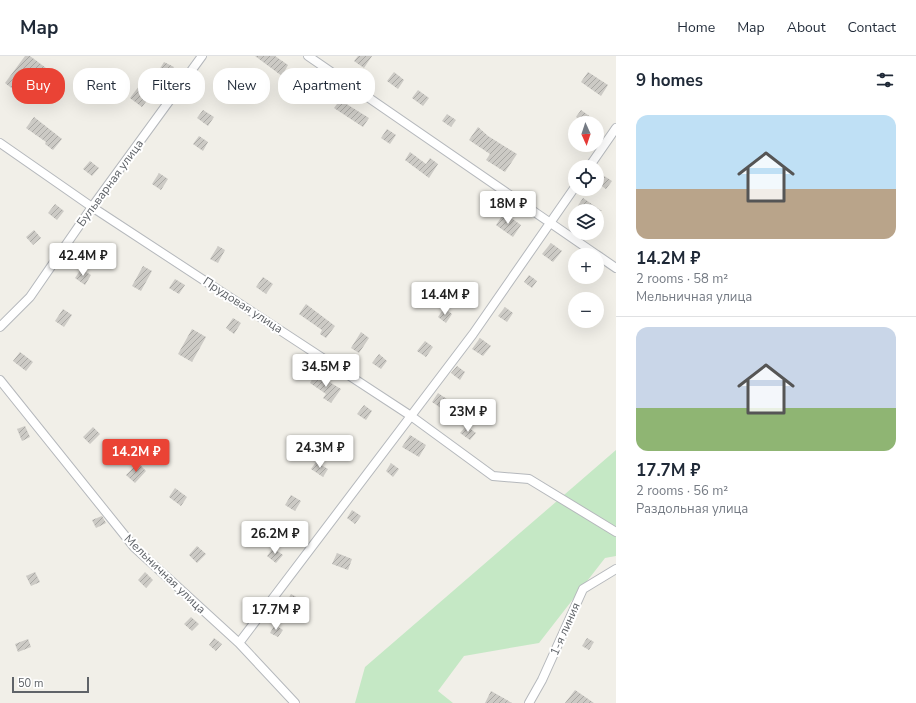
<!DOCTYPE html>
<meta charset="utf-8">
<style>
body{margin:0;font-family:"Nunito Sans",sans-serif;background:#f6f6f7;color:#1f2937;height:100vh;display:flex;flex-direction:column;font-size:15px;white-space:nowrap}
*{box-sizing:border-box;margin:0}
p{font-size:13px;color:#747a83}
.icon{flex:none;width:22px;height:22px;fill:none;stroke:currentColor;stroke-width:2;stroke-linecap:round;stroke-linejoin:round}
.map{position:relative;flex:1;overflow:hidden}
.side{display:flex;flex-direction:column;background:#fff;width:300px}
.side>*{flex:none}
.top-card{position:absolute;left:12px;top:12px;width:380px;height:36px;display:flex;gap:8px}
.needle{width:26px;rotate:177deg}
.tools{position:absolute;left:568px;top:60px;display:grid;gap:8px}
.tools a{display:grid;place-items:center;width:36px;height:36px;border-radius:50%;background:#fff;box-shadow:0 4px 16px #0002;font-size:20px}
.scale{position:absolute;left:12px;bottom:10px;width:77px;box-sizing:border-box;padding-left:4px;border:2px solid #5f6368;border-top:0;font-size:11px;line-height:14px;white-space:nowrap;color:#5f6368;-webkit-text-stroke:3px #fff;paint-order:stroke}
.price{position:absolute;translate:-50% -34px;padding:0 9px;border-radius:4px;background:#fff;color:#222;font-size:13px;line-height:26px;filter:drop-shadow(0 1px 2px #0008)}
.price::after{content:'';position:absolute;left:50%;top:24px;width:12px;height:9px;margin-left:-6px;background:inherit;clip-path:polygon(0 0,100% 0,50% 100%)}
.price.on{background:#ea4335;color:#fff}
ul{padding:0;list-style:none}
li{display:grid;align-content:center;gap:8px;height:212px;padding:0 20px}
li+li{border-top:1px solid #e0e1e3}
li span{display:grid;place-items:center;height:124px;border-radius:12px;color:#555}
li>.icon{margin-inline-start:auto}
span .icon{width:72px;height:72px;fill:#fffc;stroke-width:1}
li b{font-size:17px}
h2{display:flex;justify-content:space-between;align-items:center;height:48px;padding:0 20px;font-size:17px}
.tag{padding:0 14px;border-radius:16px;background:#fff;box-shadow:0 4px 16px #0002;font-size:14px;line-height:36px}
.tag.on{background:#ea4335;color:#fff}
header{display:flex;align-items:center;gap:24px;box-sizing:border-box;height:56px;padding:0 20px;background:#fff;border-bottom:1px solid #e0e1e3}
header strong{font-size:19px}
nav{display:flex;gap:22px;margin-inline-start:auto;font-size:14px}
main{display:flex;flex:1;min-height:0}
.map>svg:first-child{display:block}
.grass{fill:#c5e8c5}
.building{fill:url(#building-hatch)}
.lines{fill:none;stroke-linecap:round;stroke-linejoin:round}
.street-casing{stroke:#b5b8bc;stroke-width:10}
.street{stroke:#fff;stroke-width:8}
.labels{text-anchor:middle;stroke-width:4;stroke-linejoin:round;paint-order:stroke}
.street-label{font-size:12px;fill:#5f6368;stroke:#fff}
</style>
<header>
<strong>Map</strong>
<nav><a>Home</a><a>Map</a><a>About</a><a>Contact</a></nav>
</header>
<main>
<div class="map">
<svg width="616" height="647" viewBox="0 0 616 647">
<defs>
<pattern id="building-hatch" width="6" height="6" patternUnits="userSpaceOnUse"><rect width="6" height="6" fill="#cccac5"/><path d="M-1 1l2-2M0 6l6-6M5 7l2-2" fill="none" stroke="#a9a8a4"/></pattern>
</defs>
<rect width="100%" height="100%" fill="#f1efe8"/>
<path class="grass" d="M616,394V500L605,502L539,587L464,600L438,635L453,647H355L365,611Z"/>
<path class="building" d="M25,0H30L50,15L27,44L5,27Z
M255,0H275L288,9L282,20Z
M358,0H372L364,12L354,5Z
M164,6L174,11L166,25L156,19Z
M394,16L404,24L398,33L387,25Z
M588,16L608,29L601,40L581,26Z
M310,22L318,28L312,36L304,31Z
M139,30L151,39L142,51L130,42Z
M418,34L429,42L423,50L412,42Z
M340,44L369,62L363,71L334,52Z
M203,54L214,61L208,70L197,62Z
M581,54L599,67H584L576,61Z
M447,58L456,64L451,71L442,65Z
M34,61L62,83L53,94L45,88L46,86L26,72Z
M478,71L488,80L517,98L505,116L486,104L490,98L469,84Z
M387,73L396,79L390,88L381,82Z
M199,80L208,86L203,95L193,88Z
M410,96L426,108L430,102L438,108L429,122L405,104Z
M90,105L99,112L92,120L83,113Z
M159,117L168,123L161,134L152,128Z
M601,118L612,125L606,133L597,127Z
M583,142L602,155H583L577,151Z
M55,148L64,155L57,164L48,157Z
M504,157L521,169L513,181L496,169Z
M34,174L41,182L33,189L26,181Z
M551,187L562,195L553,206L542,198Z
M218,190L225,194L218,207L210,203Z
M143,210L152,215L141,235L132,230Z
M81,213L91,219L85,229L75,222Z
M529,219L537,225L532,232L524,226Z
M263,221L273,228L266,238L256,231Z
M175,223L185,229L179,238L169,232Z
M306,248L335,270L326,282L320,278L322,274L299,258Z
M505,251L513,257L507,266L498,260Z
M444,252L452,258L446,267L438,261Z
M63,253L72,259L64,271L55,265Z
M233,262L241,267L234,278L226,272Z
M192,273L206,281L192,306L178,298Z
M361,276L369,282L359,297L351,292Z
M480,282L491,290L483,300L472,293Z
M425,285L433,291L426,301L417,295Z
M20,296L33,306L26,315L13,305Z
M379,298L387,305L381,313L372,307Z
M457,310L465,316L460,324L451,317Z
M316,318L341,333L331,347L323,342L326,338L310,327Z
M438,337L457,350L451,359L432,346Z
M364,349L372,355L366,364L357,358Z
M25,370L30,381L22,385L17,373Z
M466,370L476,377L470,384L460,377Z
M93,371L100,378L90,388L83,381Z
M410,379L426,389L419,401L402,391Z
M316,406L328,413L323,421L311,413Z
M138,407L146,415L135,427L126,419Z
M391,407L399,413L393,421L386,415Z
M175,432L187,441L181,450L169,441Z
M291,439L301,445L295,455L285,449Z
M352,454L361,460L355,468L347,462Z
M102,460L106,467L96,472L92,464Z
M197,490L206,498L197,507L189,499Z
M273,492L283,499L276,507L267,500Z
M337,497L352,503L348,514L332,508Z
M35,516L40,526L31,530L26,520Z
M145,516L153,524L146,532L138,524Z
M291,538L300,543L294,553L285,548Z
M191,561L199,568L192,575L184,568Z
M275,569L283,574L278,581L270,577Z
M214,582L222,588L216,595L209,589Z
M587,582L594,586L589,594L582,590Z
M28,583L31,591L18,596L15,588Z
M575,634L594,647H565Z
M491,635L512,647H485Z"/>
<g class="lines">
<defs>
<path id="street" d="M308,0L597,199
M0,87L92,151L411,360L493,420L529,423L616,476
M589,111L616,72
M597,199L616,212
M0,271L30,241L92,151L202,0
M0,324L134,491L239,587L295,647
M239,587L473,278L575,131
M529,647L542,624L583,533L616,513"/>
</defs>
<use href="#street" class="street-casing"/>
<use href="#street" class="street"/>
</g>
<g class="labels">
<g class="street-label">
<text transform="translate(110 127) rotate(-54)" y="4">Бульварная улица</text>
<text transform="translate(243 249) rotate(33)" y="4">Прудовая улица</text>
<text transform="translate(165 518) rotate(44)" y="4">Мельничная улица</text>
<text transform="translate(565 573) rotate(-66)" y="4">1-я линия</text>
</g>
</g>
</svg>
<div class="tools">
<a><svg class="needle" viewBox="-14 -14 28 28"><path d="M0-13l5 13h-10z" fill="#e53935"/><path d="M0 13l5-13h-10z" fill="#747a83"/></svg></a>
<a><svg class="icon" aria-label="locate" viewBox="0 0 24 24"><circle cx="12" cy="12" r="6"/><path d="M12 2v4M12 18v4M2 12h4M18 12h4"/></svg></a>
<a><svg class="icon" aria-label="layers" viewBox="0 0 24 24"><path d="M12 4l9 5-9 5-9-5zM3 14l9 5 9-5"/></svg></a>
<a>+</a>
<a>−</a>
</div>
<div class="scale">50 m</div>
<b class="price" style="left:508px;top:169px">18M ₽</b>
<b class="price" style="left:83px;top:221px">42.4M ₽</b>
<b class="price" style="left:445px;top:260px">14.4M ₽</b>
<b class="price" style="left:326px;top:332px">34.5M ₽</b>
<b class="price" style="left:468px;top:377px">23M ₽</b>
<b class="price" style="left:320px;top:413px">24.3M ₽</b>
<b class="price on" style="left:136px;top:417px">14.2M ₽</b>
<b class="price" style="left:275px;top:499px">26.2M ₽</b>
<b class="price" style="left:276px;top:575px">17.7M ₽</b>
<div class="top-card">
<a class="tag on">Buy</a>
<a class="tag">Rent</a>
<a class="tag">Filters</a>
<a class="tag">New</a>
<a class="tag">Apartment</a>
</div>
</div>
<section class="side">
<h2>9 homes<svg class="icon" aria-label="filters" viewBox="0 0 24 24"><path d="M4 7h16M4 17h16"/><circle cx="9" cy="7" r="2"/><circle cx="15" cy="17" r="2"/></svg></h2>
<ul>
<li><span style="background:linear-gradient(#bfe0f5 60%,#b9a48a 0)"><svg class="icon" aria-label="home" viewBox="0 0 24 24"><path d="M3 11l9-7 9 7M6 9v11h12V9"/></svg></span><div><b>14.2M ₽</b><p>2 rooms · 58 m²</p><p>Мельничная улица</p></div></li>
<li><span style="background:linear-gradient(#c9d6e8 65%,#8fb573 0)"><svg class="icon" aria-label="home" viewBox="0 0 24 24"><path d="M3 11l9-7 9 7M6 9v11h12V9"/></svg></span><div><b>17.7M ₽</b><p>2 rooms · 56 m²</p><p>Раздольная улица</p></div></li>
</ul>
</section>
</main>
